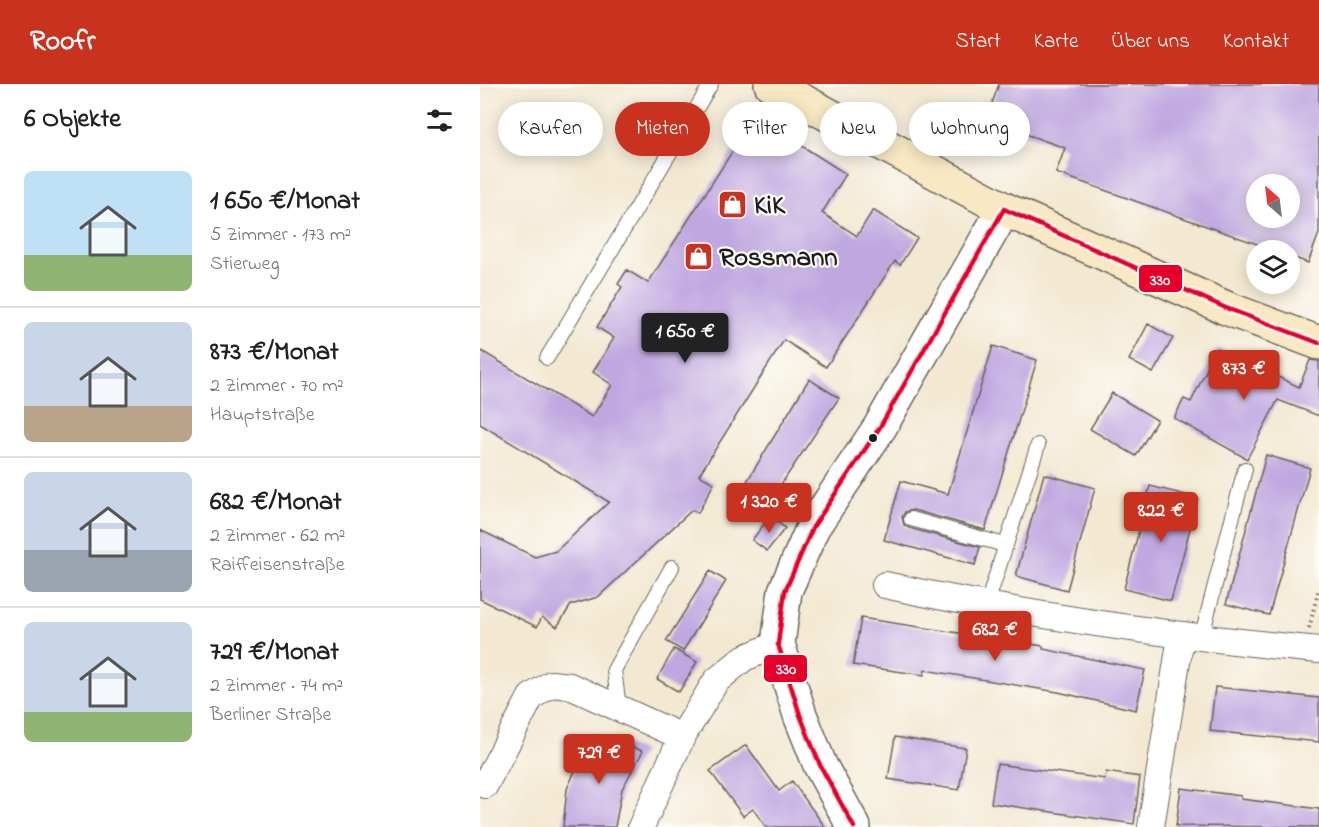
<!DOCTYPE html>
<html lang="de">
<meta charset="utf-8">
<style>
body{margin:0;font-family:"Indie Flower",sans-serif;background:#f2f2f2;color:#202124;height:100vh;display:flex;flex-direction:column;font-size:22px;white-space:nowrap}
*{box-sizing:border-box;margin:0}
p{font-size:20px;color:#757577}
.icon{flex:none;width:33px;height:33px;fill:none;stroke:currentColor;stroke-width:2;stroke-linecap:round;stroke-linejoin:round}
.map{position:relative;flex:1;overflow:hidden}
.details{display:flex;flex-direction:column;background:#fff;width:480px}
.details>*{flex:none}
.banner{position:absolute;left:18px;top:18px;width:570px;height:54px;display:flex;gap:12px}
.needle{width:39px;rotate:332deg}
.buttons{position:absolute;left:766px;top:90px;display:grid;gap:12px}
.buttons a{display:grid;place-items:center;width:54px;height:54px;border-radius:50%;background:#fff;box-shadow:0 3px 15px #0003;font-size:30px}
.price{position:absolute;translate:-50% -51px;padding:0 14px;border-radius:6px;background:#c8321e;color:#fff;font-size:20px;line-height:39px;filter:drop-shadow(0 2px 3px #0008)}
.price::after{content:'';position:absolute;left:50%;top:36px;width:18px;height:14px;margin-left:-9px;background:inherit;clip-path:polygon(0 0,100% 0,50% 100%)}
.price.selected{background:#222;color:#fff}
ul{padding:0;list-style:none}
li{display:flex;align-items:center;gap:18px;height:150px;padding:0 24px}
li+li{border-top:2px solid #e0e0e0}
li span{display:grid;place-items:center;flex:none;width:168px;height:120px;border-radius:9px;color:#555}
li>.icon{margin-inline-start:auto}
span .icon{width:72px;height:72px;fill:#fffc;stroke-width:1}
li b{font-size:26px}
h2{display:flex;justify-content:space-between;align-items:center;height:72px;padding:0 24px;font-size:26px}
.tag{padding:0 21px;border-radius:27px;background:#fff;box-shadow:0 3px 15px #0003;font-size:21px;line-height:54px}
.tag.selected{background:#c8321e;color:#fff}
header{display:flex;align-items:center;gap:36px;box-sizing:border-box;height:84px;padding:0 30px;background:#c8321e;color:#fff}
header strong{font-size:28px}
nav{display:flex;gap:33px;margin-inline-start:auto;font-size:21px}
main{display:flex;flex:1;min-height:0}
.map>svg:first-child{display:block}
.building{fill:#bfa7e0;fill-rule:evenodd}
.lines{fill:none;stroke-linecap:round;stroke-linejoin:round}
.service-casing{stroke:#67635b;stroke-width:16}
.minor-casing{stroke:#67635b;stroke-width:28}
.tertiary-casing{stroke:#67635b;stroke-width:36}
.secondary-casing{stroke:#67635b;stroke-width:36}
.path{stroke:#67635b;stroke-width:4;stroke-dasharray:1.5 4.5;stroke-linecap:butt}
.service{stroke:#fff;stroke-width:14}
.minor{stroke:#fff;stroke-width:26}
.tertiary{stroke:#fff;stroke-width:33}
.secondary{stroke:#f8e8c3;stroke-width:33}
.bus-1-casing{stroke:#fdfcf7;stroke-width:9}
.bus-1{stroke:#e4002b;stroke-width:4.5}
.bus-dot{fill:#1c1c1c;stroke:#fdfcf7;stroke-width:2}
.labels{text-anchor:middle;stroke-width:4.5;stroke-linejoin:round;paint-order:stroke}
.poi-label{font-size:27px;font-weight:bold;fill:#1c1c1c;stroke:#fdfcf7;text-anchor:start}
.line-badge{stroke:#fdfcf7;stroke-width:2}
.badge-label{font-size:16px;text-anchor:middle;font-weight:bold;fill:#fff}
</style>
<header>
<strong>Roofr</strong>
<nav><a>Start</a><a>Karte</a><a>Über uns</a><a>Kontakt</a></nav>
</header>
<main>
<section class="details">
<h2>6 Objekte<svg class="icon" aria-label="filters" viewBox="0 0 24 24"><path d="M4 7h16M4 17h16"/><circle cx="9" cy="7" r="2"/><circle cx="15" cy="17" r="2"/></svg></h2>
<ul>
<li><span style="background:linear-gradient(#bfe0f5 70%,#8fb573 0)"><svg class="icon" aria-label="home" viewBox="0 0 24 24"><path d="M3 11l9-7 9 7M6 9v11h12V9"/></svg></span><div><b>1 650 €/Monat</b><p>5 Zimmer · 173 m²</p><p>Stierweg</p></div></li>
<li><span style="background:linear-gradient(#c9d6e8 70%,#b9a48a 0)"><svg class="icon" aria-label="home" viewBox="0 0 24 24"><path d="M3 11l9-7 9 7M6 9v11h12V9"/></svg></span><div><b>873 €/Monat</b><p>2 Zimmer · 70 m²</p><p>Hauptstraße</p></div></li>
<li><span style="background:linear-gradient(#c9d6e8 65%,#9aa5b1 0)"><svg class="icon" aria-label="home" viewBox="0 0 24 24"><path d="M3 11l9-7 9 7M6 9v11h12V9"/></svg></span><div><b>682 €/Monat</b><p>2 Zimmer · 62 m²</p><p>Raiffeisenstraße</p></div></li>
<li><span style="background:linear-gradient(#c9d6e8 75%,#8fb573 0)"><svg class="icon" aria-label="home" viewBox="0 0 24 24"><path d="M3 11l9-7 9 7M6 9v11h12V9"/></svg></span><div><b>729 €/Monat</b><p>2 Zimmer · 74 m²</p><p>Berliner Straße</p></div></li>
</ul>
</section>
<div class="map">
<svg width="839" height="743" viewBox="0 0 839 743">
<rect width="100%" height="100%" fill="#fdfcf7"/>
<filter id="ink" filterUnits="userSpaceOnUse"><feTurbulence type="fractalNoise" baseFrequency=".0167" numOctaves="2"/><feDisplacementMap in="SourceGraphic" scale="12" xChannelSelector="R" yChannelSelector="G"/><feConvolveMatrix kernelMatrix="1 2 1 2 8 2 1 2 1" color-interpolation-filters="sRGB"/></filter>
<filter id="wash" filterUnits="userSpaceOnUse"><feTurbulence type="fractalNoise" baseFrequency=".008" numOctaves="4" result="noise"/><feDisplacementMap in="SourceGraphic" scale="24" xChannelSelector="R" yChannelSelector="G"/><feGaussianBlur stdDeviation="1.35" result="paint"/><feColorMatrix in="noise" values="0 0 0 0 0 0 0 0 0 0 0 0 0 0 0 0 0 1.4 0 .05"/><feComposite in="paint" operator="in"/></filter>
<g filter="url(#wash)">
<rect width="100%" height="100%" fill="#f3e8d1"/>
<g id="blocks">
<path class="building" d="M519,0H839V149L828,179L810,172V166H794L576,89L585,64L506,36ZM777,100H810V134H777Z
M275,32L366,90L342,129L377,152L393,126L437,154L420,181L415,177L346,283L304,256L219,391L234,399L218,429L212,426L118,513L91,521L77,543L62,533L57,543L0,515V446L55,473L76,467L129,418L0,340V266L112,333L132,301L113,288L134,254L117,243L142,203L138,200L147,186L168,199Z
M668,240L693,254L673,289L649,276Z
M513,262L557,276L505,446L433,426L425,428L422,433L424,441L429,444L500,463L495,481L404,456L421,397L468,410Z
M737,264L819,303L830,276L839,277V332L798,316L767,375L694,334L704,315L711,318Z
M329,295L359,314L286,423L261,407Z
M632,309L677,336L656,372L610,345Z
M786,371L830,384L789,531L746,520Z
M564,390L615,404L587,506L536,492Z
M670,402L718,414L691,517L644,505Z
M290,432L305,444L287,467L272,456Z
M230,487L246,497L203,567L186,557Z
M381,534L563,562V565L665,586L656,626L578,608L445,586L444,591L373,581Z
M194,565L217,578L199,608L177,595Z
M735,603L839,614V658L730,647Z
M118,651L163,667L142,705L135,743H83L87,705L104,667L112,669Z
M415,653L486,664L479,706L408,695Z
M266,661L299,707L312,697L345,743H286L273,725L263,732L230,687Z
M517,680L625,695L626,688L660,693L654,740L511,719Z
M701,704L761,712V715L839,725V743L696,742Z"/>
</g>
</g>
<g filter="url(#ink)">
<use href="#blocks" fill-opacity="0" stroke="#67635b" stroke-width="1.5"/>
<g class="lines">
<defs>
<path id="service" d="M67,274L231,0
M431,435L525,461
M506,523L558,361
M721,555L765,385
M139,623L134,586L192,483"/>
<path id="minor" d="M405,501C548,532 693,552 839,566
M5,701L51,613L71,600L90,602L202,653
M161,743L202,653L236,597L264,574L298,560
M671,743L701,552"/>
<path id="tertiary" d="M374,743L340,681L320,631L298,560L305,507L333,443L400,343L524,125"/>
<path id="secondary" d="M291,0L524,125L746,224L839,259"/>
</defs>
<use href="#service" class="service-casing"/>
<use href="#minor" class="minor-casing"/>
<use href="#tertiary" class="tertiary-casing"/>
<use href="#secondary" class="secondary-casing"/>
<path class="path" d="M829,544L839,504"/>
<use href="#service" class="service"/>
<use href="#minor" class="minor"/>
<use href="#tertiary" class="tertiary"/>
<use href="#secondary" class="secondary"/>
<defs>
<path id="bus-1" d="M524,125L746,224L839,259
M374,743L340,681L320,631L298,560L305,507L333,443L400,343L524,125"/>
</defs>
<use href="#bus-1" class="bus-1-casing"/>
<use href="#bus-1" class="bus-1"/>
</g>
</g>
<defs>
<symbol id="shop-square" viewBox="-11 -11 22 22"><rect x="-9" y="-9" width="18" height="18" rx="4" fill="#c8321e" stroke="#fdfcf7"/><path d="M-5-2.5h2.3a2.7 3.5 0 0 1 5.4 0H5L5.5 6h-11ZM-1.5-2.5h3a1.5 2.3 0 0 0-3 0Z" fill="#fff"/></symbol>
</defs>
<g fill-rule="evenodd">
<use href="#shop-square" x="236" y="104" width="33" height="33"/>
<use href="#shop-square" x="202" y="156" width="33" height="33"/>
</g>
<circle class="bus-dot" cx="393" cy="354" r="5"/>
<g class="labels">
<g class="poi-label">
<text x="274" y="129">KiK</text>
<text x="239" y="181">Rossmann</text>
</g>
</g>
<g class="line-badge">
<rect x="658" y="180" width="45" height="29" rx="6" fill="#e4002b"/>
<rect x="283" y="570" width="45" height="29" rx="6" fill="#e4002b"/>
</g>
<g class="badge-label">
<text x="680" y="201">330</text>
<text x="306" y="590">330</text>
</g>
</svg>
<div class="buttons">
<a><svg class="needle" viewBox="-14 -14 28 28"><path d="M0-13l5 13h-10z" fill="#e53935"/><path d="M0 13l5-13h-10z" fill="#757577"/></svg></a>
<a><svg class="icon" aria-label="layers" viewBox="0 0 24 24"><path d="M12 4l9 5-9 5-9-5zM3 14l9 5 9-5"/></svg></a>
</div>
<b class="price selected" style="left:205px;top:280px">1 650 €</b>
<b class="price" style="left:764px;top:317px">873 €</b>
<b class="price" style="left:289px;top:450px">1 320 €</b>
<b class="price" style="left:681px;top:459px">822 €</b>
<b class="price" style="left:515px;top:578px">682 €</b>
<b class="price" style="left:119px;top:701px">729 €</b>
<div class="banner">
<a class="tag">Kaufen</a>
<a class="tag selected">Mieten</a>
<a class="tag">Filter</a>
<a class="tag">Neu</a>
<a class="tag">Wohnung</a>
</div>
</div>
</main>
